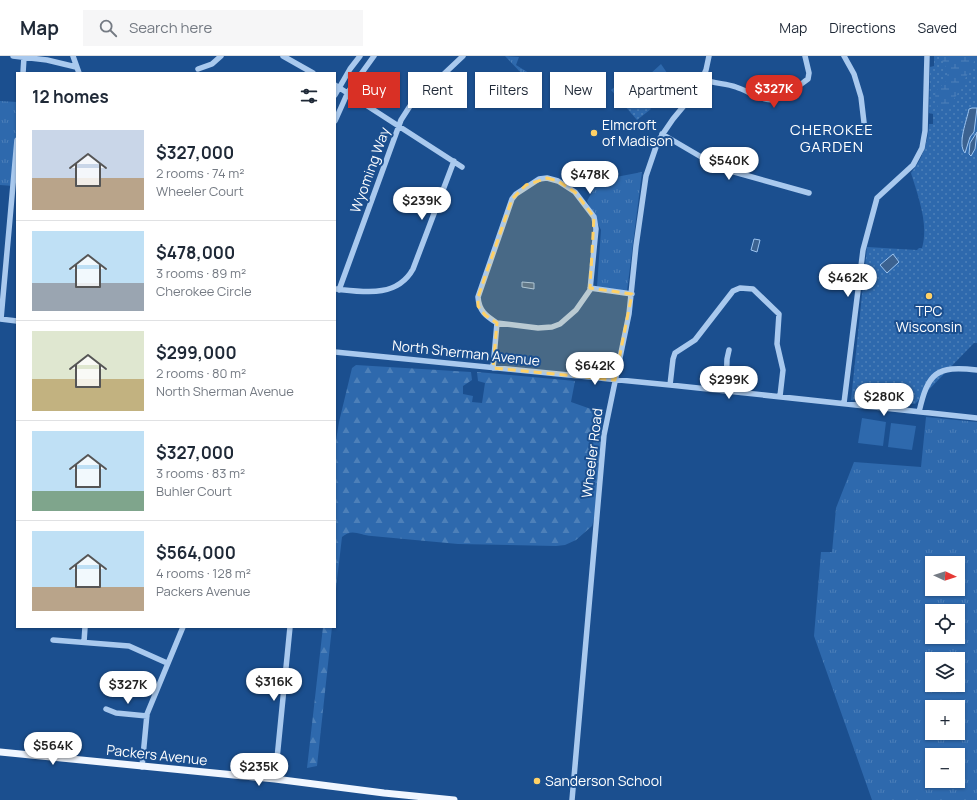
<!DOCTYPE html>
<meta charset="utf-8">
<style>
body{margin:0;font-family:Manrope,sans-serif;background:#f6f6f7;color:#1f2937;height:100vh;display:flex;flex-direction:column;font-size:15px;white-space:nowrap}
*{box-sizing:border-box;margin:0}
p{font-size:13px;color:#747a83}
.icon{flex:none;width:22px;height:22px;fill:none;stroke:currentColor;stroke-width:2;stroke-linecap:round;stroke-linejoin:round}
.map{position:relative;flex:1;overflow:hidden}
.drawer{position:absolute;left:16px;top:16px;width:320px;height:556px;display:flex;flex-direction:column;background:#fff;border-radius:0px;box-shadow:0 1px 3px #0004}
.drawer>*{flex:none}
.hud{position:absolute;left:348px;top:16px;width:380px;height:36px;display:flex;gap:8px}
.needle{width:26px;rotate:94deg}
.buttons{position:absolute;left:925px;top:500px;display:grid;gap:8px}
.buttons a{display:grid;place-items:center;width:40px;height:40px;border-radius:0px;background:#fff;box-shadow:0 1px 3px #0004;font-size:20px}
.price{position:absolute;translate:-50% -34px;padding:0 9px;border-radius:14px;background:#fff;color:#222;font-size:13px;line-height:26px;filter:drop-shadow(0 1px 2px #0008)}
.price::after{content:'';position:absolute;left:50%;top:24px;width:12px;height:9px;margin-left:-6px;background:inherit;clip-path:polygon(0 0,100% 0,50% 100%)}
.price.current{background:#d93025;color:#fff}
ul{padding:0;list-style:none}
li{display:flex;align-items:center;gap:12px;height:100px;padding:0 16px}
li+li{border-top:1px solid #e0e1e3}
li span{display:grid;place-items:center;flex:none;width:112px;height:80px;border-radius:0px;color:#555}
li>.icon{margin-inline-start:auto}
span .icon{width:48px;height:48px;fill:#fffc;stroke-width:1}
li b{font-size:17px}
h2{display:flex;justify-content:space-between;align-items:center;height:48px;padding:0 16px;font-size:17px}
.tag{padding:0 14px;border-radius:0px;background:#fff;box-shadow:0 1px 3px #0004;font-size:14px;line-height:36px}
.tag.current{background:#d93025;color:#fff}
header{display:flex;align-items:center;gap:24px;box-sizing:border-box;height:56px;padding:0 20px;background:#fff;border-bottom:1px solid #e0e1e3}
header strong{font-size:19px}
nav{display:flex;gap:22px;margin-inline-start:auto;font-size:14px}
.search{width:280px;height:36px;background:#f6f6f7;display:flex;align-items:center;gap:10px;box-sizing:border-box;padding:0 14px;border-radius:0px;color:#747a83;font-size:15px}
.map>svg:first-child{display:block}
.grass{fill:url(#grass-dots)}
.forest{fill:url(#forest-firs)}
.wetland{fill:url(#wetland-marsh)}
.park{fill:url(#park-tufts);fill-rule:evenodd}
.pitch{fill:#2e69ad}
.water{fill:#3c6290;stroke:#9cc4f0}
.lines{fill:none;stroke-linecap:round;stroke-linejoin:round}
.minor{stroke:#a9c9ee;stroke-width:5.5}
.major{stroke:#f0f6ff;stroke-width:7}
.marked{fill:#ffd166;fill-opacity:0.2;stroke:#ffd166;stroke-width:3;stroke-dasharray:8 5;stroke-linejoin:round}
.poi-dot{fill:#ffd166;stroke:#1b4f8f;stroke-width:1.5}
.labels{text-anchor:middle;stroke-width:4;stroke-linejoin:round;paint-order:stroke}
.poi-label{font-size:14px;fill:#fff;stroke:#1b4f8f;text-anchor:start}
.street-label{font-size:14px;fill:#fff;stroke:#1b4f8f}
.neighbourhood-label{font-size:15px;letter-spacing:1px;fill:#fff;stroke:#1b4f8f}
</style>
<header>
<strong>Map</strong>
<div class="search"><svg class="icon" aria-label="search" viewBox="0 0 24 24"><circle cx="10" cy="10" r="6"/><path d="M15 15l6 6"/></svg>Search here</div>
<nav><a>Map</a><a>Directions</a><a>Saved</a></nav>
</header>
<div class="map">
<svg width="977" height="744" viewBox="0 0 977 744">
<defs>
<pattern id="grass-dots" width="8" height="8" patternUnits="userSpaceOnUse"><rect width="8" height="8" fill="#2e69ad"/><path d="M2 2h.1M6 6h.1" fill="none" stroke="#4d80b9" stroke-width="1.8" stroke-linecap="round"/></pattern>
<pattern id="forest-firs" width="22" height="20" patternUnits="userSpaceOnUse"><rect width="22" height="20" fill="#2e69ad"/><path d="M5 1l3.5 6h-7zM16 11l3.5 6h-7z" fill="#4d80b9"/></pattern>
<pattern id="wetland-marsh" width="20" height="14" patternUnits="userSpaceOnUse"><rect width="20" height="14" fill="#2e69ad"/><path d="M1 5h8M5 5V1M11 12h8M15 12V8" fill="none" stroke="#4d80b9"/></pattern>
<pattern id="park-tufts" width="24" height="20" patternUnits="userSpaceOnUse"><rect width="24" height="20" fill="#2e69ad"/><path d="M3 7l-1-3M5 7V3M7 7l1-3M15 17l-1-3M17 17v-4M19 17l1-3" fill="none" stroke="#4d80b9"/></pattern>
</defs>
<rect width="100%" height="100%" fill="#1b4f8f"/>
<path class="grass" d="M934,0H977V287H974L915,348L851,344L867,191L917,194L919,192H922C929,168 918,140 911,117C923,102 928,87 929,68H933V58L929,57L930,11L934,10Z
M625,22L651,53L637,64L611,34Z"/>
<path class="forest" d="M356,309L471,316L472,324L463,330V338L473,340L472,346L482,347L485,327L478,325L477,316L575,325L571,346L591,353L598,351L603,352L595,458L592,470L576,484L565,489L556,490L458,488L372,480C359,479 352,472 342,481L335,541V390L339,366L352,312Z
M323,571H332L317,710L307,712Z"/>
<path class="wetland" d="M940,0H977L956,40L948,51L943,53L938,51L935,43L936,35C938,32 943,29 945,26C951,16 944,8 940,0Z"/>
<path class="park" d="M505,0L519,1L516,9L529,17L525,21Z
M0,45L17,46V84L13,130L0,129Z
M642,116L627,235L597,231L601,174L587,145L602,119L616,121Z
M926,361L977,366V744H872L814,580L821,496H832L836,452L854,406L921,411ZM932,507H958V533H932ZM932,555H958V581H932ZM932,603H958V629H932ZM932,651H958V677H932ZM932,699H958V725H932Z"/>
<path class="pitch" d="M661,8L678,33L659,52L639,28Z
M862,362L886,366L883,390L858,387Z
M891,367L916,370L912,394L888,391Z"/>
<path class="water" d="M972,52H977L974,76L970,81L965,97C957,88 967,64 969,53Z
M977,76L975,93L971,100L969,98L970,87Z
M754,183L760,184L757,196L751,194Z
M893,198L899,206L887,217L880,209Z
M522,226L534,227V233L522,231Z"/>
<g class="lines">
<path class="minor" d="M13,0L47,4L76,11
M73,0L79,17
M283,0L313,17
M844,0L854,18L861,41L865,75
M198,13L212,8L221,0
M23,17L24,1
M703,23C714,28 725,27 736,31C745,34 753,39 762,42C779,49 795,32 808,23L809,17L805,0
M335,29L462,111
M335,39L350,13L360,0
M335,65L348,36L374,0
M662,78L720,112L809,137
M590,232L632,238
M336,233C364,236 397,242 413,213L454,105
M339,234L401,64L410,50L463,0
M0,263L17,265
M1,263L17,84
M335,296L670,329L977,362
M493,312L497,267L538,272L552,271L560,268L576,254L590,234L596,173L594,161L575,136L558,125L547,122L539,123L516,138L512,143L478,241C479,255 486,260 497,267
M670,329L673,303L675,297L695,284L733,235L740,232L753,233L779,258L777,288L783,314L780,340
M726,335L727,303L729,294
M844,347L863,194L877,142L913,109L922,92L925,75L927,0
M919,356C928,317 936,309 977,314
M53,584L129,590L167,607
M84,586L85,571
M106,653L116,657L147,660
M142,711L147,658L183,571
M275,723L290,571
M572,744L604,379L629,258L636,190L646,120L658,85L673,63L697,34L706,14L709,0"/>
<path class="major" d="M0,696L275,723L384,737L454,744"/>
</g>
<path class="marked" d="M547,122L558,125L575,136L594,161L590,232L632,238L615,324L493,312L497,267L485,259L478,250V241L512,143L526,129Z"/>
<g class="poi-dot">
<circle cx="594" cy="77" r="4"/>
<circle cx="929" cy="240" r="4"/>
<circle cx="537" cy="725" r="4"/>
</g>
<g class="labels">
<g class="poi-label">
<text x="602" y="74">Elmcroft<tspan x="602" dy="16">of Madison</tspan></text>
<text x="929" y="260" text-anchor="middle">TPC<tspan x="929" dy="16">Wisconsin</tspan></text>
<text x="545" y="730">Sanderson School</text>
</g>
<g class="street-label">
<text transform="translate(370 114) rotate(-70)" y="5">Wyoming Way</text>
<text transform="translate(466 297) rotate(6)" y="5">North Sherman Avenue</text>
<text transform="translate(592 397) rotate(-83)" y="5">Wheeler Road</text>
<text transform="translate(157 699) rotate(6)" y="5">Packers Avenue</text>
</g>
<g class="neighbourhood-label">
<text x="832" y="79">CHEROKEE<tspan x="832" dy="17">GARDEN</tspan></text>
</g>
</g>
</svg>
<div class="buttons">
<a><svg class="needle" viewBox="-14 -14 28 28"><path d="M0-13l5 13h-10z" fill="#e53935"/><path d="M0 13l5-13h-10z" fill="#747a83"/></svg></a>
<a><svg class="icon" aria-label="locate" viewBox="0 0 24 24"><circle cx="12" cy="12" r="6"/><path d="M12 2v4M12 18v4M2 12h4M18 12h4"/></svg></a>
<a><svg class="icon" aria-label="layers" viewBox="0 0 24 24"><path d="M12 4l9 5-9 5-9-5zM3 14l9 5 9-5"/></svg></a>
<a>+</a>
<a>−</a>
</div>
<b class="price current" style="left:774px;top:53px">$327K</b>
<b class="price" style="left:729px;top:125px">$540K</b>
<b class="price" style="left:590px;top:139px">$478K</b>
<b class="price" style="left:422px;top:165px">$239K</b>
<b class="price" style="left:848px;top:242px">$462K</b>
<b class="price" style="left:595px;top:330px">$642K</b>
<b class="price" style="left:729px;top:344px">$299K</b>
<b class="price" style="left:884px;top:361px">$280K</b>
<b class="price" style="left:274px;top:646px">$316K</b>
<b class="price" style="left:128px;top:649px">$327K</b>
<b class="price" style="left:53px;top:710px">$564K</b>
<b class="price" style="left:259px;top:731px">$235K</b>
<div class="hud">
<a class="tag current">Buy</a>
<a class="tag">Rent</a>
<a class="tag">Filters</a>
<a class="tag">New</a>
<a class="tag">Apartment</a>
</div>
<section class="drawer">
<h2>12 homes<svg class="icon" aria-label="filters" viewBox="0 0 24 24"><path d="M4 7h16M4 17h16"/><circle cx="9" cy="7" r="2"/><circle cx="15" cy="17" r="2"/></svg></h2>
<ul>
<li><span style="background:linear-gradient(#c9d6e8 60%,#b9a48a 0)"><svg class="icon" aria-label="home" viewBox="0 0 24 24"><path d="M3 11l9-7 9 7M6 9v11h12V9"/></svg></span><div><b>$327,000</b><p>2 rooms · 74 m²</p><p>Wheeler Court</p></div></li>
<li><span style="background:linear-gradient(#bfe0f5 65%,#9aa5b1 0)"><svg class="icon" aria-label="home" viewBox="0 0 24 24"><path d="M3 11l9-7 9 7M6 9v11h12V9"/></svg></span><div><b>$478,000</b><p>3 rooms · 89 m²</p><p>Cherokee Circle</p></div></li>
<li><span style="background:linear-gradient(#dfe7d0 60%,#c2b280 0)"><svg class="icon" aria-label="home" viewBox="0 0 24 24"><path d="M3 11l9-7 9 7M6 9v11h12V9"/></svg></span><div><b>$299,000</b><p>2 rooms · 80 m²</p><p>North Sherman Avenue</p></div></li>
<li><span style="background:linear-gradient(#bfe0f5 75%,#7fa58c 0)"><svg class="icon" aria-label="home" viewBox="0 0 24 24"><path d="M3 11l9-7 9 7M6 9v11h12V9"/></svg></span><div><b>$327,000</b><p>3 rooms · 83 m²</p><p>Buhler Court</p></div></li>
<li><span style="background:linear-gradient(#bfe0f5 70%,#b9a48a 0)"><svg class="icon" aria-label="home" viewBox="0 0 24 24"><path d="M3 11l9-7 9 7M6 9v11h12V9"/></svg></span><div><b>$564,000</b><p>4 rooms · 128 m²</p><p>Packers Avenue</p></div></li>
</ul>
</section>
</div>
